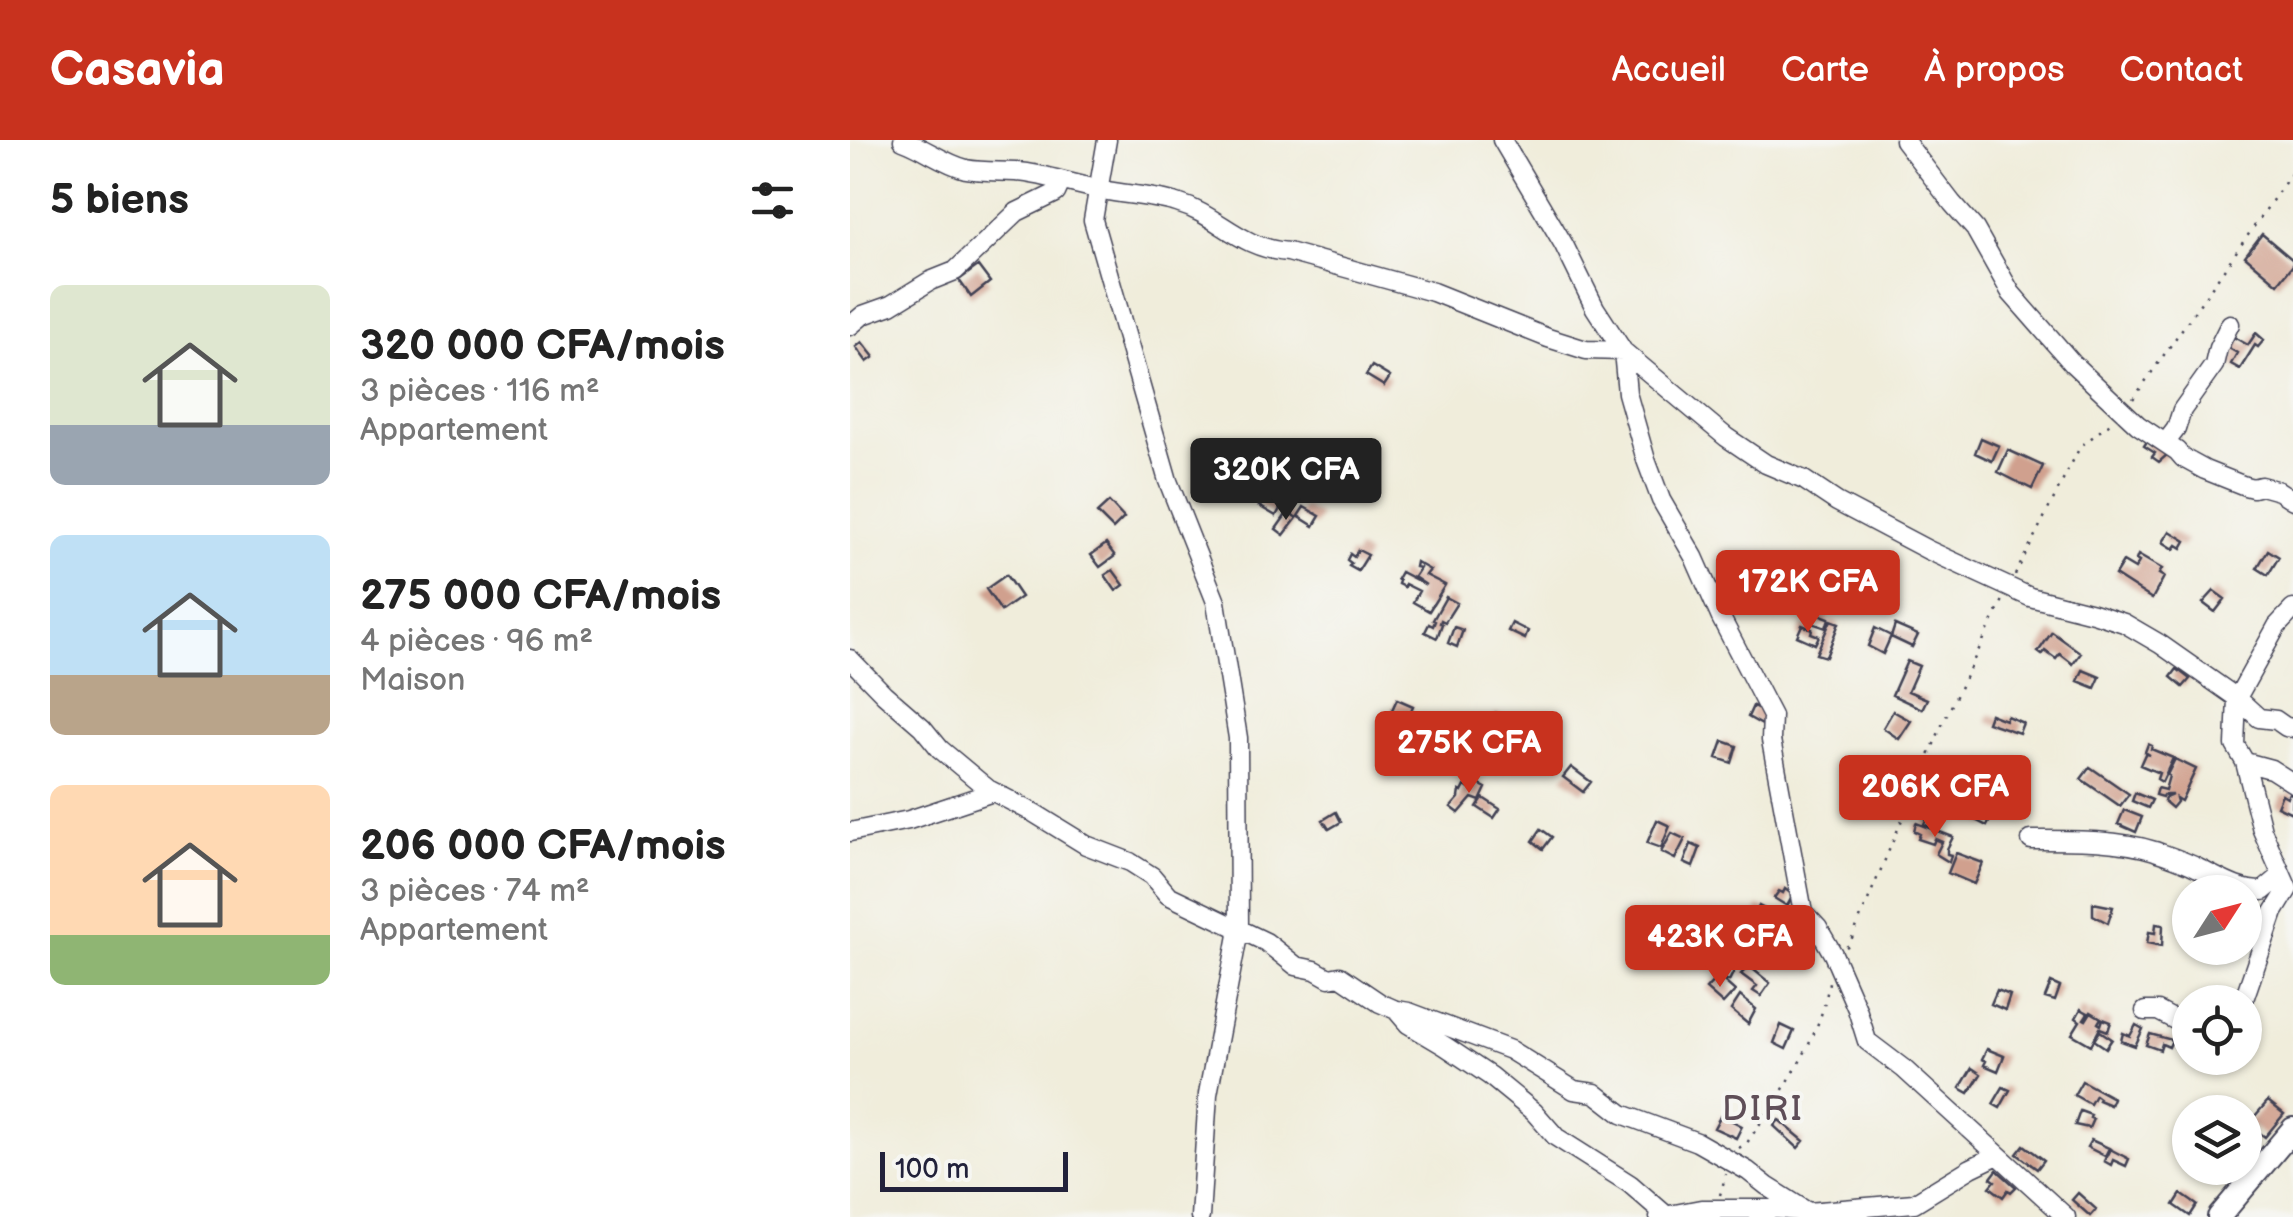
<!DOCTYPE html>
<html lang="fr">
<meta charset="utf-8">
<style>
body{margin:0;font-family:"Balsamiq Sans",sans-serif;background:#f6f6f6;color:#222;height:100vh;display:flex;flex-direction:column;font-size:38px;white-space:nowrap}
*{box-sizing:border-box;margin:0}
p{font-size:32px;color:#767676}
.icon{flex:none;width:55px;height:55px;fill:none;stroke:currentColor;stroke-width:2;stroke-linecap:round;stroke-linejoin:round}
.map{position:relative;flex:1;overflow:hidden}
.side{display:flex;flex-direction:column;background:#fff;width:850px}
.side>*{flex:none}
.needle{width:65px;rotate:54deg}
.controls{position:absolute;left:1322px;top:735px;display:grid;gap:20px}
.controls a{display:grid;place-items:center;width:90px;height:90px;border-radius:50%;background:#fff;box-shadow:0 2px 8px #0004;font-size:50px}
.scale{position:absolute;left:30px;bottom:25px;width:188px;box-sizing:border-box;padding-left:10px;border:5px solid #22223b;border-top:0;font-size:28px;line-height:35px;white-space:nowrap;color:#22223b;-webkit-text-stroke:8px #f6f6f2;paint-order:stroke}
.price{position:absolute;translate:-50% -85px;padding:0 22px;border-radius:10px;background:#c8321e;color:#fff;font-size:32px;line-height:65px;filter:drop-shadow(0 2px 5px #0008)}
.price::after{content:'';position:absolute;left:50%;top:60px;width:30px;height:22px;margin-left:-15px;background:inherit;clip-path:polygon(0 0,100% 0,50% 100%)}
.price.current{background:#222;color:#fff}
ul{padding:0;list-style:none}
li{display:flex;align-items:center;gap:30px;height:250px;padding:0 50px}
li span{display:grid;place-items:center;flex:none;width:280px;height:200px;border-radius:15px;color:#555}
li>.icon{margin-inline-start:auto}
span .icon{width:120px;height:120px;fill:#fffc;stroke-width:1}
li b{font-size:42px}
h2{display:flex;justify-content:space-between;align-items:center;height:120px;padding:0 50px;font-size:42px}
header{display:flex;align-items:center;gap:60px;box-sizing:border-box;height:140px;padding:0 50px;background:#c8321e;color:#fff}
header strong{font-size:48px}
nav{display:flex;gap:55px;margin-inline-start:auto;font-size:35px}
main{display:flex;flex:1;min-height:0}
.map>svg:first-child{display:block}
.building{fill:#d0a08e}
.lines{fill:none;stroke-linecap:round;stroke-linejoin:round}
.minor-casing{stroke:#414053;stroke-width:21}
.major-casing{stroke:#414053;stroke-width:26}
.path{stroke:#414053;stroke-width:2.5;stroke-dasharray:2.5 8;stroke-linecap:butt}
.minor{stroke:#fff;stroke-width:18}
.major{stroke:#fff;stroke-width:22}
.labels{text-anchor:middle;stroke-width:8;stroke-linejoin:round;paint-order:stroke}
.quarter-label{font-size:35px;letter-spacing:2.5px;fill:#5f4e58;stroke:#f6f6f2}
</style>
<header>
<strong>Casavia</strong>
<nav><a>Accueil</a><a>Carte</a><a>À propos</a><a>Contact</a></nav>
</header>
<main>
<section class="side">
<h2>5 biens<svg class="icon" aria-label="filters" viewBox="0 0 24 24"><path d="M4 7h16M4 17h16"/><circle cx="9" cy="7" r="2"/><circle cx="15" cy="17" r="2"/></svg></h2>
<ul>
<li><span style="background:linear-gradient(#dfe7d0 70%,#9aa5b1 0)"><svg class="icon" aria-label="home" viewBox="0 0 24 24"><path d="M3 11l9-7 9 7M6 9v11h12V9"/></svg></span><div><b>320 000 CFA/mois</b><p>3 pièces · 116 m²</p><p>Appartement</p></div></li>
<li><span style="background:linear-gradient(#bfe0f5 70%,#b9a48a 0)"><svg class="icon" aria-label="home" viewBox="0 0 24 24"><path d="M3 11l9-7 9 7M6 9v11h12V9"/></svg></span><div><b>275 000 CFA/mois</b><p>4 pièces · 96 m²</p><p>Maison</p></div></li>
<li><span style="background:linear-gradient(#ffd9b3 75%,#8fb573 0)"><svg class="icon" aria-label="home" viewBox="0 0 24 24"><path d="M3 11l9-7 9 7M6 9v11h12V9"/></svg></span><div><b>206 000 CFA/mois</b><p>3 pièces · 74 m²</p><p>Appartement</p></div></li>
</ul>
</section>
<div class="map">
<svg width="1443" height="1077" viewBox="0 0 1443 1077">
<rect width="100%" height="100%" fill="#f6f6f2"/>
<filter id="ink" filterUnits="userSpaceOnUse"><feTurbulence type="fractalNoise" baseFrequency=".01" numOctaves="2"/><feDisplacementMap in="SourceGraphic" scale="20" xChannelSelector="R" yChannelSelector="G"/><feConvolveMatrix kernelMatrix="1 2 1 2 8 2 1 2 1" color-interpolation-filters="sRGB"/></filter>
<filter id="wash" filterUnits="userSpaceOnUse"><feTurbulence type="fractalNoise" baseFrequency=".0048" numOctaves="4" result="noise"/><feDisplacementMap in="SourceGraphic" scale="40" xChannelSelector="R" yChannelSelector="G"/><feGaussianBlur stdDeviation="2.25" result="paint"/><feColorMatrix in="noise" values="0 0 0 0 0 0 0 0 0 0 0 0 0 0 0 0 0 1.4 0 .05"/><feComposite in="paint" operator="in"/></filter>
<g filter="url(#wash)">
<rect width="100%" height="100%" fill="#f0eddb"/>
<g id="blocks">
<path class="building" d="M1412,94L1443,120V125L1428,144L1395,116Z
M128,126L140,142L121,157L109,140Z
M1406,193L1414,200L1408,207L1405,205L1390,229L1381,224L1387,213L1374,205L1380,195L1398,205Z
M12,202L24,217L17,222L6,207Z
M522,226L540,237L534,246L516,235Z
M1300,297L1318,314L1309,322L1302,317L1305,313L1294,306Z
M1131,298L1149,306L1142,321L1125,313Z
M1158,310L1193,326L1182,349L1148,332Z
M414,357L431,367L426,376L409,366Z
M259,362L274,378L263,389L247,373Z
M454,367L470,376L464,386L448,376Z
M438,372L447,378L434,395L426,389Z
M1320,391L1336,401L1332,408L1327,405L1324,409L1313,402Z
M256,404L265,416L250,427L241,415Z
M508,410L518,415L508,431L499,426L501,423L497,420L500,414L504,417Z
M1418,410L1429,417L1418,435L1407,428Z
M1288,415L1312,429L1309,434L1314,437L1302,459L1265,435L1273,422L1285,429L1289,422L1286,420Z
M566,422L580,430L576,435L595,445L579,471L563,462L569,451L555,444L554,447L548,444L549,441L547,439L551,432L576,445L564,437L570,428L565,427Z
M263,430L274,445L266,451L255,435Z
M156,435L171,457L151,471L136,449Z
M1364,451L1375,459L1365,472L1353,463Z
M596,457L607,463L595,482L591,480L590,483L592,484L587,498L575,492L579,484L583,486L585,481L583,480Z
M963,472L979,478L976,488L959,482Z
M981,480L989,483L976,517L966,514Z
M662,483L678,491L675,499L658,491Z
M952,485L962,489L961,493L969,496L965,504L947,496Z
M1045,485L1068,495L1062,507L1041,497Z
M604,487L613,490L607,507L598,503Z
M1025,488L1041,496L1033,514L1018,506Z
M1202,492L1231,513L1223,524L1210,514L1206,519L1195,511L1192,515L1188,512Z
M1057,521L1069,526L1058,551L1077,559L1072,569L1042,555Z
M1327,529L1340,539L1333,547L1321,537Z
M1233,530L1250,537L1245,548L1228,541Z
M547,559L563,566L553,590L536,583Z
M903,566L920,574L914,586L898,577Z
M1043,571L1061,581L1049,599L1033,588Z
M646,573L655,578L648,591L639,586Z
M1140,574L1155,580L1157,576L1173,583L1169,593L1137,582Z
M658,576L673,585L664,601L649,592Z
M599,594L614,600L608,616L593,609Z
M873,601L887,606L882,623L867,618Z
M1298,604L1302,606L1301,609L1323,618L1312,642L1307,639L1309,633L1290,625L1295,614L1300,615L1295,612Z
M1325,619L1346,629L1331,661L1326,658L1327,662L1322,668L1314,661L1315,658L1322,655H1313L1312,657L1305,655L1307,648L1315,650L1319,636L1317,635Z
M721,627L741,642L733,652L713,637Z
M1240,627L1279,654L1270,666L1231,639Z
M621,640L636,648L630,661L622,658L609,673L601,667L609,658L610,651L612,652L615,646L618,648Z
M1285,653L1302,660L1298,668L1282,661Z
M1439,653L1443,654L1442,673L1427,666L1432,654L1437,657Z
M1038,654L1048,658L1042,676L1032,672Z
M633,658L650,669L644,678L627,667Z
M1104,658L1142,676L1137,686L1100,667Z
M1084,665L1093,670L1084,689L1074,684Z
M1274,670L1292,677L1286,692L1268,684Z
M486,672L491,682L479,689L473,680Z
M807,680L820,686L811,708L797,703Z
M1066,683L1103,697L1097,709V714L1101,715L1099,722L1086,714L1092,702L1085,699L1083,704L1068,699L1070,694L1064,691Z
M691,689L702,697L693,709L683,701Z
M822,693L835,699L825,719L811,712Z
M841,704L850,708L843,727L834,723Z
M1106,713L1133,723L1124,744L1098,733Z
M935,749L943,755L937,766L924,758L929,751L933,753Z
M1243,763L1263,767L1258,783L1243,775Z
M909,766L923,773L918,786L903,779Z
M1306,784L1313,785L1312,806L1297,803L1299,792L1305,793Z
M874,823L885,829L879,841L869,836Z
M899,826L920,843L911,856L903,851L907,846L891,834Z
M868,836L885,851L873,864L856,849Z
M1201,843L1210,847L1205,861L1195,858Z
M1147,850L1160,855L1155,870L1141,864Z
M890,856L906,869L898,884L881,870Z
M1231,869L1238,873L1234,879L1236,880L1241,872L1251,878L1248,883L1251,885L1253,879L1261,882L1258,891L1250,888L1241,905L1222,894L1230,881L1226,878Z
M931,885L944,891L936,909L924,903Z
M1286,885L1293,889L1285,906L1271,901L1273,893L1280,896Z
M1250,891L1262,899L1256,908L1244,900Z
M1300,894L1322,900L1319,907L1312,904L1310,910L1296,905Z
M1137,909L1154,916L1148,931L1134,925L1136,921L1132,919Z
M1122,928L1131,934L1119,953L1110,948Z
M1232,941L1263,958L1260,965L1248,960L1249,958L1245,955L1240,964L1224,955Z
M1153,947L1160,950L1150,968L1143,964Z
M1418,961L1434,974L1415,997L1398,984Z
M1230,971L1241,975L1240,978L1243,979L1239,988L1225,985Z
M871,975L892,986L886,998L864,988Z
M929,980L954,1001L948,1008L924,986Z
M1241,1000L1259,1008L1255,1016L1237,1007Z
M1174,1005L1194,1020L1187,1029L1167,1014Z
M1260,1009L1279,1019L1276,1026L1263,1020L1261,1025L1254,1021Z
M1147,1030L1166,1047L1161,1052L1158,1050L1153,1057L1140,1047L1145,1041L1141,1038Z
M1228,1053L1246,1069L1240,1076L1222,1060Z
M1331,1054L1347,1065L1340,1076L1324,1065Z"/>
</g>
</g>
<g filter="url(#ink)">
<use href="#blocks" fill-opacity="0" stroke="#414053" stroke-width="2.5"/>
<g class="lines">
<defs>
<path id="minor" d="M53,0C75,8 93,23 116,29C136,33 157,30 177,33C202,37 227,45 252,50C277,55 303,56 327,63C369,75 388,108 438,112L583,152L698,198L736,210L773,211L876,297L916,324L954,340L987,362L1078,410L1180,457L1243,473L1274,483L1310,504L1387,558L1385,605L1395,622L1412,690L1438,749L1424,772L1393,862
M257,0L243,80L318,341L366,462L388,598L389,790L358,954L350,1077
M652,0L714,105L745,168L773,211L777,253L796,320L811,360L844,417L871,478L922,576L921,600L953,772L968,788L983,814L1007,869L1017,901L1054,929L1216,1077
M1054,0L1102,63L1125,89L1161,153L1223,224L1288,285L1327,311L1333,318L1355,330L1395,346L1403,348L1411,346L1429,351L1443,360
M0,186L13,175L41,165L80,141L105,131L167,72L206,53L211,42
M1316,302L1326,289L1332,270L1364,225L1368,208L1380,184
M1443,469L1427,486L1387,558L1409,578L1426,580L1436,587L1443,588
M0,519L34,554L72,587L90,609L138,649L184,673L236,705L280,722L302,736L318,755L416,802L446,826L465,830L479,838L490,836L530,863L546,870L558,884L595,906L640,936L684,972L706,997L780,1044L818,1077
M1395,622L1421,629L1443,643
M0,692L59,680L143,652
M1181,700C1221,700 1266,699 1305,711C1319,716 1335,721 1348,728C1371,739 1388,751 1413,751L1432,735
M547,870L559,872L660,910L724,950L745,953L772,974L847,1002L898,1031L917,1046L958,1072L1064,1063L1121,1028L1148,1015
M1295,871H1308L1340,888
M809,1077L851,1069H928L957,1072"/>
<path id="major" d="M1369,1077L1443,989"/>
</defs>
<use href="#minor" class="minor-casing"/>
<use href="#major" class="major-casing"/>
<path class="path" d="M1283,259L1443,31
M1165,435L1230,307L1260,283
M996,807L999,805L1092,585L1153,460
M889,1008L897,1003C930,953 970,903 979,842
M870,1055L876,1034"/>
<use href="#minor" class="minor"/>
<use href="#major" class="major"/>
</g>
</g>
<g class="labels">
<g class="quarter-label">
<text x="913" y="980">DIRI</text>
</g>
</g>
</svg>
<div class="controls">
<a><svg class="needle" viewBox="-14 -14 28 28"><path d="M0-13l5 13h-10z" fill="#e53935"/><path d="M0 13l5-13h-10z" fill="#767676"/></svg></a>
<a><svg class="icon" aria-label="locate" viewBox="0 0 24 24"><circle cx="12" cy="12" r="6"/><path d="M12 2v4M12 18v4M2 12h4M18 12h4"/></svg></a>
<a><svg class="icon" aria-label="layers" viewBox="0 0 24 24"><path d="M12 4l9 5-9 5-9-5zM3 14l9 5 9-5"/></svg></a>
</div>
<div class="scale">100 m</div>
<b class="price current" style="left:436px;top:383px">320K CFA</b>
<b class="price" style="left:958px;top:495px">172K CFA</b>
<b class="price" style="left:619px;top:656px">275K CFA</b>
<b class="price" style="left:1085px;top:700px">206K CFA</b>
<b class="price" style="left:870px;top:850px">423K CFA</b>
</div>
</main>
